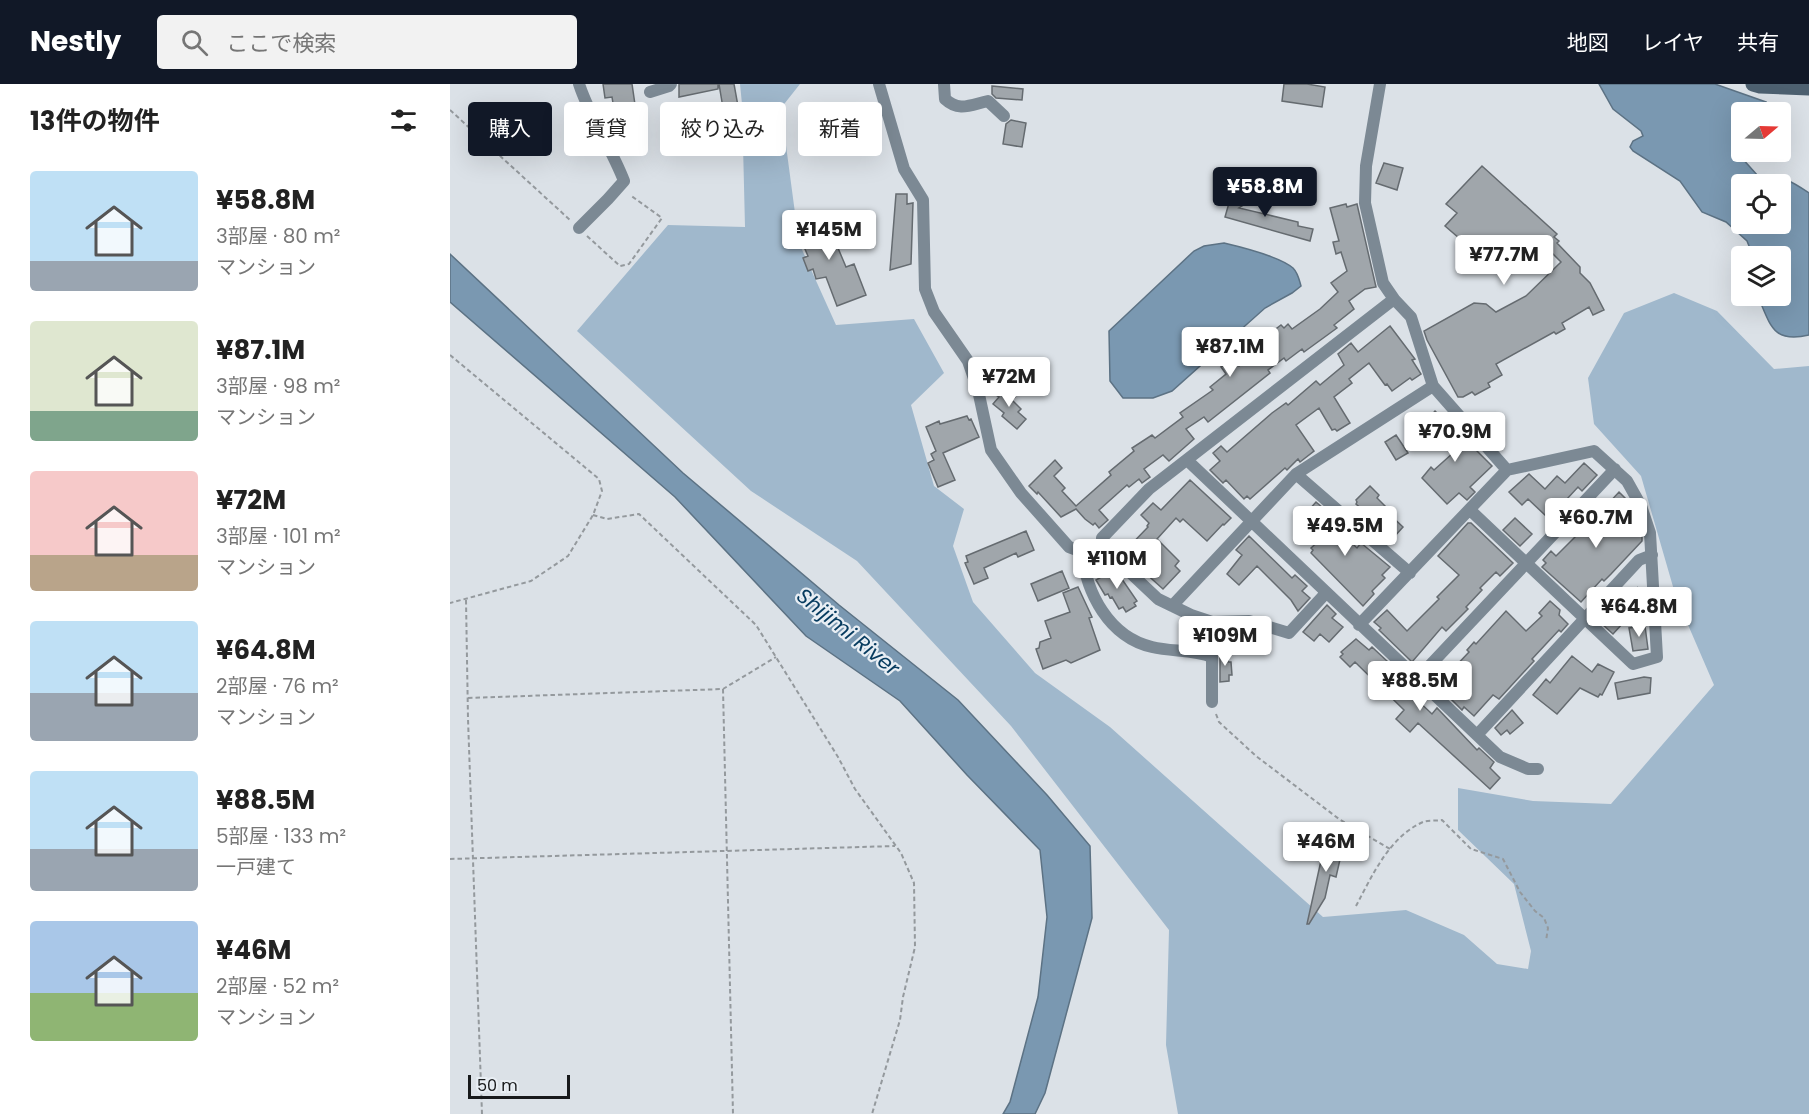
<!DOCTYPE html>
<html lang="ja">
<meta charset="utf-8">
<style>
body{margin:0;font-family:Poppins,"Noto Sans JP",sans-serif;background:#f2f2f2;color:#222;height:100vh;display:flex;flex-direction:column;font-size:22px;white-space:nowrap}
*{box-sizing:border-box;margin:0}
p{font-size:20px;color:#767676}
.icon{flex:none;width:33px;height:33px;fill:none;stroke:currentColor;stroke-width:2;stroke-linecap:round;stroke-linejoin:round}
.map{position:relative;flex:1;overflow:hidden}
.drawer{display:flex;flex-direction:column;background:#fff;width:450px}
.drawer>*{flex:none}
.hud{position:absolute;left:18px;top:18px;width:570px;height:54px;display:flex;gap:12px}
.needle{width:39px;rotate:71deg}
.buttons{position:absolute;left:1281px;top:18px;display:grid;gap:12px}
.buttons a{display:grid;place-items:center;width:60px;height:60px;border-radius:6px;background:#fff;box-shadow:0 6px 24px #0002;font-size:30px}
.scale{position:absolute;left:18px;bottom:15px;width:102px;box-sizing:border-box;padding-left:6px;border:3px solid #17191b;border-top:0;font-size:16px;line-height:21px;white-space:nowrap;color:#17191b;-webkit-text-stroke:4px #e8eef4;paint-order:stroke}
.price{position:absolute;translate:-50% -51px;padding:0 14px;border-radius:6px;background:#fff;color:#222;font-size:20px;line-height:39px;filter:drop-shadow(0 2px 3px #0008)}
.price::after{content:'';position:absolute;left:50%;top:36px;width:18px;height:14px;margin-left:-9px;background:inherit;clip-path:polygon(0 0,100% 0,50% 100%)}
.price.active{background:#111827;color:#fff}
ul{padding:0;list-style:none}
li{display:flex;align-items:center;gap:18px;height:150px;padding:0 30px}
li span{display:grid;place-items:center;flex:none;width:168px;height:120px;border-radius:6px;color:#555}
li>.icon{margin-inline-start:auto}
span .icon{width:72px;height:72px;fill:#fffc;stroke-width:1}
li b{font-size:26px}
h2{display:flex;justify-content:space-between;align-items:center;height:72px;padding:0 30px;font-size:26px}
.pill{padding:0 21px;border-radius:6px;background:#fff;box-shadow:0 6px 24px #0002;font-size:21px;line-height:54px}
.pill.active{background:#111827;color:#fff}
header{display:flex;align-items:center;gap:36px;box-sizing:border-box;height:84px;padding:0 30px;background:#111827;color:#fff}
header strong{font-size:28px}
nav{display:flex;gap:33px;margin-inline-start:auto;font-size:21px}
.search{width:420px;height:54px;background:#f2f2f2;display:flex;align-items:center;gap:15px;box-sizing:border-box;padding:0 21px;border-radius:6px;color:#767676;font-size:22px}
main{display:flex;flex:1;min-height:0}
.map>svg:first-child{display:block}
.green{fill:#a0b8cc}
.water{fill:#7a98b1;stroke:#5c7284;stroke-width:1.5;fill-rule:evenodd}
.building{fill:#a0a6ab;stroke:#656b70;stroke-width:1.5}
.lines{fill:none;stroke-linecap:round;stroke-linejoin:round}
.path{stroke:#94999d;stroke-width:2;stroke-dasharray:4.5 3;stroke-linecap:butt}
.minor{stroke:#7c8994;stroke-width:12}
.secondary{stroke:#4d6070;stroke-width:15}
.labels{text-anchor:middle;stroke-width:4.5;stroke-linejoin:round;paint-order:stroke}
.water-label{font-size:21px;font-style:italic;fill:#063b5f;stroke:#e8eef4}
</style>
<header>
<strong>Nestly</strong>
<div class="search"><svg class="icon" aria-label="search" viewBox="0 0 24 24"><circle cx="10" cy="10" r="6"/><path d="M15 15l6 6"/></svg>ここで検索</div>
<nav><a>地図</a><a>レイヤ</a><a>共有</a></nav>
</header>
<main>
<section class="drawer">
<h2>13件の物件<svg class="icon" aria-label="filters" viewBox="0 0 24 24"><path d="M4 7h16M4 17h16"/><circle cx="9" cy="7" r="2"/><circle cx="15" cy="17" r="2"/></svg></h2>
<ul>
<li><span style="background:linear-gradient(#bfe0f5 75%,#9aa5b1 0)"><svg class="icon" aria-label="home" viewBox="0 0 24 24"><path d="M3 11l9-7 9 7M6 9v11h12V9"/></svg></span><div><b>¥58.8M</b><p>3部屋 · 80 m²</p><p>マンション</p></div></li>
<li><span style="background:linear-gradient(#dfe7d0 75%,#7fa58c 0)"><svg class="icon" aria-label="home" viewBox="0 0 24 24"><path d="M3 11l9-7 9 7M6 9v11h12V9"/></svg></span><div><b>¥87.1M</b><p>3部屋 · 98 m²</p><p>マンション</p></div></li>
<li><span style="background:linear-gradient(#f6c9c9 70%,#b9a48a 0)"><svg class="icon" aria-label="home" viewBox="0 0 24 24"><path d="M3 11l9-7 9 7M6 9v11h12V9"/></svg></span><div><b>¥72M</b><p>3部屋 · 101 m²</p><p>マンション</p></div></li>
<li><span style="background:linear-gradient(#bfe0f5 60%,#9aa5b1 0)"><svg class="icon" aria-label="home" viewBox="0 0 24 24"><path d="M3 11l9-7 9 7M6 9v11h12V9"/></svg></span><div><b>¥64.8M</b><p>2部屋 · 76 m²</p><p>マンション</p></div></li>
<li><span style="background:linear-gradient(#bfe0f5 65%,#9aa5b1 0)"><svg class="icon" aria-label="home" viewBox="0 0 24 24"><path d="M3 11l9-7 9 7M6 9v11h12V9"/></svg></span><div><b>¥88.5M</b><p>5部屋 · 133 m²</p><p>一戸建て</p></div></li>
<li><span style="background:linear-gradient(#a9c7e8 60%,#8fb573 0)"><svg class="icon" aria-label="home" viewBox="0 0 24 24"><path d="M3 11l9-7 9 7M6 9v11h12V9"/></svg></span><div><b>¥46M</b><p>2部屋 · 52 m²</p><p>マンション</p></div></li>
</ul>
</section>
<div class="map">
<svg width="1359" height="1030" viewBox="0 0 1359 1030">
<rect width="100%" height="100%" fill="#dbe1e7"/>
<path class="green" d="M290,0H350L331,24L349,159L386,241L464,235L494,289L461,321L484,402L514,425L503,462L523,518L585,589L660,643L873,833L956,826L1014,851L1047,880L1078,885L1081,867L1064,800L1008,746V704L1083,717L1161,720L1264,601L1226,513L1191,392L1144,340L1138,294L1174,229L1224,209L1267,227L1324,285L1359,282V1030H728L716,961L719,846L561,642L407,477L301,407L127,247L218,141L295,143L292,20Z"/>
<path class="water" d="M1149,0H1265L1316,18L1311,28H1292L1293,68L1291,73L1308,92C1328,89 1343,98 1359,109V251C1324,259 1321,243 1309,215L1308,212H1330V172H1303L1297,157L1276,138L1252,128L1230,97L1183,67L1180,63L1183,57L1193,52L1191,47L1163,25ZM1330,100V140H1292V100Z
M774,159C791,163 830,173 843,184C848,189 849,195 851,202L842,209L815,224L722,307L703,314H673L660,297L659,247L744,167L754,162Z
M0,170L233,389L389,521L508,616L597,711L640,762L642,834L595,1009L585,1030H553L560,1018L588,913L597,833L590,766L517,691L450,617L356,552L225,413L0,218Z"/>
<path class="building" d="M153,0H182L190,55L169,66L157,42L166,38L162,13L155,14Z
M229,0H268V5L229,13Z
M269,0H284L288,22L273,24Z
M834,0H857L875,3L872,23L832,17Z
M542,2L573,5L572,16L546,14L542,10Z
M561,36L576,39L572,63L553,60L556,40Z
M934,79L953,84L947,106L926,99Z
M1032,82L1107,150L1104,153L1109,157L1107,159L1130,183V189L1140,199L1154,226L1143,231L1139,223L1112,239L1115,245L1106,250L1104,248L1046,280L1052,291L1038,299L1040,303L1025,311L1022,308L1013,313H1008L977,256L974,247L1024,219L1036,220L1046,228L1076,212L1111,178L1096,163L1072,188L1057,174L1052,180L1041,170L1030,181L1013,164L1017,161L995,142L1007,129L996,120Z
M801,103L807,112L789,124L848,138V142L863,145L860,157L775,133L779,119Z
M446,110H457V120L463,119L461,180L440,186Z
M896,120L897,123L907,120L926,203L915,205L899,217L904,225L884,241L887,244L854,268L852,265L836,277L834,274L818,286L820,289L758,338L754,333L736,345L744,355L719,377L713,371L694,385L700,393L692,399L689,395L679,403L677,401L649,426L658,436L649,444L645,439L643,441L635,435L626,425L611,433L588,408L587,410L579,402L605,376L612,384L604,392L615,404L612,407L626,422L661,391L659,388L684,367L682,364L702,351L705,354L733,333L730,329L763,306L760,303L776,290L771,283L782,274L789,282L807,269L801,261L813,252L814,254L831,241L834,244L838,240L842,245L870,225L888,208L881,199L897,187L891,168L886,170L883,158L889,157L880,124Z
M375,135L376,138L374,140L377,138L396,183L404,180L416,211L387,222L376,193L366,195L363,185L358,187L353,174L358,172L348,149L346,150L341,138Z
M940,242L965,275L962,276L971,290L962,296L960,294L942,307L937,300L935,301L919,279L899,295L902,299L884,313L900,339L887,347L885,345L882,346L869,324L846,341L864,367L850,378L848,375L837,386L835,384L800,415L797,412L794,415L776,396L773,399L760,386L770,377L763,369L771,362L777,368L822,329L836,319L838,321L866,297L870,301L894,281L888,270L901,259L908,268Z
M553,303L565,313L562,316L571,325L568,328L576,335L567,345L552,332L554,329L543,320L549,313L546,311Z
M985,327L988,330L989,329L1042,382L1020,403L1025,408L1017,416L1009,409L997,420L972,394L981,383L984,386L1003,369L976,337Z
M517,332L519,336L521,335L529,353L493,369L505,396L488,403L478,379L484,376L481,370L486,367L476,343L489,337L490,340Z
M946,351L958,369L946,376L935,358Z
M1134,379L1147,391L1132,407L1128,403L1104,429L1101,427L1096,432L1078,415L1072,421L1059,408L1079,390L1095,405L1107,392L1115,399Z
M740,396L781,434L774,441L773,440L757,457L733,435L730,438L726,434L707,455L729,477L725,482L730,487L713,505L673,469L698,443L697,442L699,439L691,431L703,419L711,426Z
M920,402L929,411L927,414L937,424L935,426L953,443L944,453L906,420L907,418L906,416Z
M1169,408L1179,418L1175,422L1179,427L1177,429L1188,438L1190,444L1186,448L1192,453V457L1161,490L1154,497L1152,495L1131,518L1092,483L1096,479L1093,476L1101,467L1106,472L1138,440L1134,436L1153,417L1157,421Z
M866,418L881,431L877,435L907,464L911,459L940,483L932,491L935,494L922,507L924,510L913,522L861,469L863,466L861,464L871,455L850,436Z
M1065,434L1082,450L1070,462L1053,446Z
M1018,439H1021L1063,479L1050,492L1046,488L1030,504L1032,506L1016,523L1018,525L996,547L992,543L962,578L929,546L931,544L924,538L937,526L957,547L989,515L987,513L1009,491L988,472Z
M576,447L584,466L568,473L566,469L534,484L538,494L524,500L515,479L518,478L516,472Z
M799,452L842,494L845,491L857,502L852,507L860,514L848,527L841,516L807,482L789,501L777,490L792,471L786,466Z
M665,485L687,517L684,519L686,522L676,528L673,523L669,525L662,513L660,514L658,510L655,511L646,496Z
M612,487L619,504L588,517L581,500Z
M628,503L642,533L639,534L650,566L621,579L616,576L593,585L586,565L589,564L590,558L601,554L595,537L620,528L613,509Z
M1188,503L1186,507L1196,519L1178,536L1177,529L1173,539L1163,550L1151,539Z
M1100,517L1110,526L1109,531L1118,540L1111,548L1109,546L1082,575L1084,577L1049,615L1043,611L1024,632L1014,623L1012,626L998,612L999,610L984,596L997,582L1001,587L1019,568L1017,566L1024,558L1026,560L1056,527L1076,547L1092,532L1089,529Z
M877,521L886,530L882,534L893,543L879,558L870,550L864,557L853,548Z
M1195,542L1198,565L1183,567L1179,544Z
M906,555L919,566L922,563L953,592L948,598L982,630L987,624L1027,666L1029,664L1044,678L1040,684L1050,694L1040,705L968,639L960,648L946,635L954,626L905,578L900,583L890,573L893,570L891,568Z
M768,568H778V578H781L782,591H779V597L770,598V573Z
M1122,572L1142,588L1148,580L1164,588L1152,611L1150,610L1148,613L1130,604L1107,630L1083,611L1096,595L1100,599Z
M1194,593L1201,594L1200,609L1168,615L1165,599Z
M1062,626L1073,639L1060,650L1057,646L1051,651L1045,644Z
M876,754L894,758L886,793L880,791L875,814L859,840H857Z"/>
<g class="lines">
<path class="path" d="M0,26L120,136
M137,152L170,182L179,180L212,134L180,111
M0,271L149,395L152,407L143,431L118,472L81,497L0,519
M143,431L157,435L189,430L306,541L388,673L405,705L451,769L464,799L465,863L453,913L450,936L422,1030
M16,516L18,635L32,1030
M273,605L283,1030
M18,614L273,605L326,573
M766,630L769,638L806,672L889,735L940,765
M0,775L445,762
M906,822C922,792 939,753 973,738C978,736 986,737 992,736L1021,765L1053,775L1070,808L1085,827L1094,834L1098,844L1096,857"/>
<path class="minor" d="M129,0C140,34 161,63 174,97L158,115L129,144
M429,0L454,85L473,116L475,205L484,228L518,277L528,306L541,366L571,409L619,463L638,470L655,465
M494,0L495,15C509,28 520,21 538,17L554,32
M930,0L916,82L915,119L933,199L944,215
M200,8L219,2L221,0
M737,376L1050,673L1078,685H1088
M846,390L960,489
M632,468C636,509 659,553 702,563C722,568 743,565 762,573V618
M876,509L839,549L799,537L762,538L741,531L708,515L655,465L652,454L699,405L944,215L961,233L983,302L1057,386L1144,367L1177,397L1191,422L1200,449L1207,573L1183,580L1020,426
M722,522L846,390L983,302
M909,541L1057,386
M967,595L1165,385
M1027,651L1189,476L1202,471"/>
<path class="secondary" d="M1303,0L1310,2L1359,4"/>
</g>
<g class="labels">
<g class="water-label">
<text transform="translate(398 548) rotate(39)" y="7">Shijimi River</text>
</g>
</g>
</svg>
<div class="buttons">
<a><svg class="needle" viewBox="-14 -14 28 28"><path d="M0-13l5 13h-10z" fill="#e53935"/><path d="M0 13l5-13h-10z" fill="#767676"/></svg></a>
<a><svg class="icon" aria-label="locate" viewBox="0 0 24 24"><circle cx="12" cy="12" r="6"/><path d="M12 2v4M12 18v4M2 12h4M18 12h4"/></svg></a>
<a><svg class="icon" aria-label="layers" viewBox="0 0 24 24"><path d="M12 4l9 5-9 5-9-5zM3 14l9 5 9-5"/></svg></a>
</div>
<div class="scale">50 m</div>
<b class="price active" style="left:815px;top:134px">¥58.8M</b>
<b class="price" style="left:379px;top:177px">¥145M</b>
<b class="price" style="left:1054px;top:202px">¥77.7M</b>
<b class="price" style="left:780px;top:294px">¥87.1M</b>
<b class="price" style="left:559px;top:324px">¥72M</b>
<b class="price" style="left:1005px;top:379px">¥70.9M</b>
<b class="price" style="left:1146px;top:465px">¥60.7M</b>
<b class="price" style="left:895px;top:473px">¥49.5M</b>
<b class="price" style="left:667px;top:506px">¥110M</b>
<b class="price" style="left:1189px;top:554px">¥64.8M</b>
<b class="price" style="left:775px;top:583px">¥109M</b>
<b class="price" style="left:970px;top:628px">¥88.5M</b>
<b class="price" style="left:876px;top:789px">¥46M</b>
<div class="hud">
<a class="pill active">購入</a>
<a class="pill">賃貸</a>
<a class="pill">絞り込み</a>
<a class="pill">新着</a>
</div>
</div>
</main>
